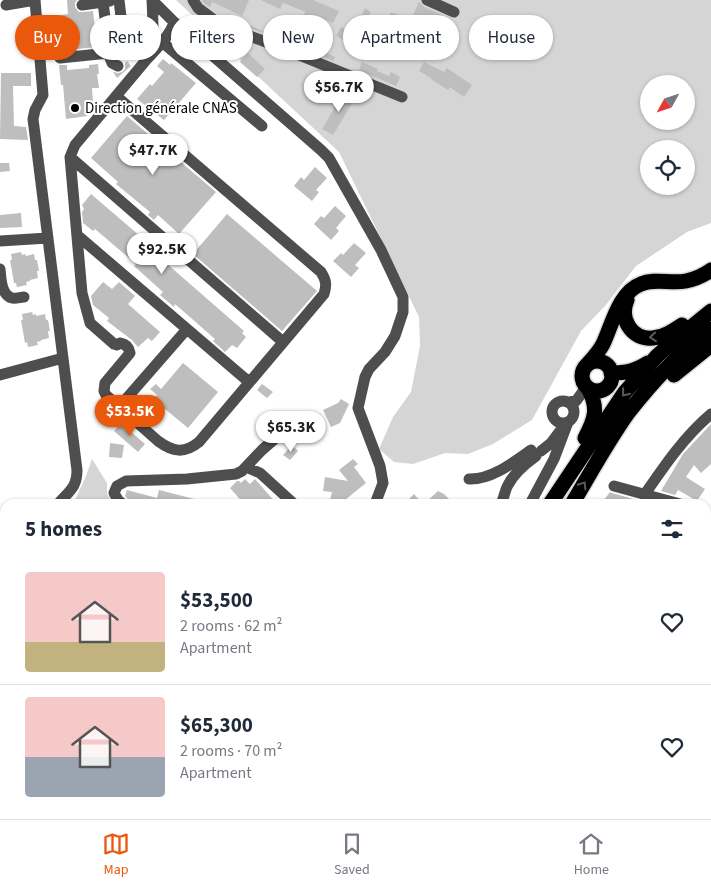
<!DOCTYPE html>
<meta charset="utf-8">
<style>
body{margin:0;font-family:"Source Sans 3",sans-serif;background:#f6f6f7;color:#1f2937;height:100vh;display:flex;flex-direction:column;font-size:19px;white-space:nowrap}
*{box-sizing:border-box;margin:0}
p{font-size:16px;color:#747a83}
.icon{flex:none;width:28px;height:28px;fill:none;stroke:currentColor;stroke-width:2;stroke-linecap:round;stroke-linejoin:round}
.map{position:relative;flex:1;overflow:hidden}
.drawer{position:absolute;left:0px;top:499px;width:711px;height:321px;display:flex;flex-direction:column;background:#fff;border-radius:15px 15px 0 0;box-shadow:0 1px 4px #0004}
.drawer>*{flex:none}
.guide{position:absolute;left:15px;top:15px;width:681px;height:45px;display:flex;gap:10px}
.needle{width:32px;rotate:230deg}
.tools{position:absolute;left:640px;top:75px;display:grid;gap:10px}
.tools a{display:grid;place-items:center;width:55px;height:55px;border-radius:50%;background:#fff;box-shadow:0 1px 4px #0004;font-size:25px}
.price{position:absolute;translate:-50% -42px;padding:0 11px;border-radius:18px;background:#fff;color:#222;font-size:16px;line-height:32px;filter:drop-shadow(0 1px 2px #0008)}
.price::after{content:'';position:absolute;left:50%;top:30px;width:15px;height:11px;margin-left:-8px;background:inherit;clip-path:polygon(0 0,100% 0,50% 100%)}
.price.active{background:#ea580c;color:#fff}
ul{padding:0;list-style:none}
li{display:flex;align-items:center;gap:15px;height:125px;padding:0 25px}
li+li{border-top:1px solid #e0e1e3}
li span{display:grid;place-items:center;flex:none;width:140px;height:100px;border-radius:5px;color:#555}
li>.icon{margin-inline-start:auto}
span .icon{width:60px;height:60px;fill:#fffc;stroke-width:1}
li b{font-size:21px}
h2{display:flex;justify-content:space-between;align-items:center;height:60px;padding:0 25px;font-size:21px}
.chip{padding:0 18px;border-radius:22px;background:#fff;box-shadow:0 1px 4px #0004;font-size:18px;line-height:45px}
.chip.active{background:#ea580c;color:#fff}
.menu{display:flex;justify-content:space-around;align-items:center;height:70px;border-top:1px solid #e0e1e3;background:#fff;font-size:14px;color:#747a83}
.menu a{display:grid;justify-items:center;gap:2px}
.menu .active{color:#ea580c}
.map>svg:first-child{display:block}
.green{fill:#d5d5d5;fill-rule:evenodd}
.building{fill:#bebebe}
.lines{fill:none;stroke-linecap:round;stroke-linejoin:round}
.highway-casing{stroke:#dbdbdb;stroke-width:18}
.path{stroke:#707070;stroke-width:1;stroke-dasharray:1 2.5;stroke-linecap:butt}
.minor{stroke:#4e4e4e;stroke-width:11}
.highway{stroke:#000;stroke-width:15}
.oneway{stroke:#595959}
.poi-dot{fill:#000;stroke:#fff;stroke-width:2}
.labels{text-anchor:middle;stroke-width:4;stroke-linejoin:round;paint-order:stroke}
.poi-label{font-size:15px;fill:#000;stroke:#fff;text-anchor:start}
</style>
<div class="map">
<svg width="711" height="819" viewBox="0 0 711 819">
<rect width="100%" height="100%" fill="#fff"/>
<path class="green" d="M176,0H711V223L687,232L636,266L605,306L581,331L532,420L493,444L468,454L445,453L413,464L394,462L379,449L393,417L411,392L420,346L419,317L339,152ZM649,84H686V121H649ZM649,149H686V186H649Z
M711,319V323L593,457L563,504H559L625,403L665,359L682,343Z
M92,459L107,483V494L114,504H73L86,476Z
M0,537L5,540V728L0,730Z
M0,784H5V815H47L48,819H0Z
M88,815H648L651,819H87Z"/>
<path class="building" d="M67,0H77L75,3V7L79,12H83L93,11L97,47L58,51L55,16L68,14Z
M202,0H249L242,16L212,2L210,7L204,3Z
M261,0H313L339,11L333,23L323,19L313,33L308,29L309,28L299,20L306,12L283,3L280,9Z
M419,2L424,7L440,14L446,19L441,27L436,24L435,26L413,15Z
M365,8L371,12L367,21L389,31L384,41L378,38L379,36L357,26Z
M391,12L413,21L407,34L386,24Z
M244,22L264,32L278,38L243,26Z
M341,27L357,36L352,45L336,36Z
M411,33L423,37L421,42L431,45L427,55L406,47Z
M182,39L200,55L195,60L177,44Z
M295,39L304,45L308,39L317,45L316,47L335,57L333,61L292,44Z
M248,53L265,69L257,77L240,62Z
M163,59L170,65L171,63L196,83L164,120L137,99L150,84L152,86L164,72L157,66Z
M127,61L131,66L117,78L113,72L118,73L122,72L125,69V63Z
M362,62L378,69L377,71L389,76L391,72L400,77L396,86L359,70Z
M424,62L444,72L447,68L472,85L464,97L450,87L448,90L431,79V78L419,71Z
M98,64L99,74H97L99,88H92L93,103L86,104L87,116L66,119L63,85H61L59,65H67V70L89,68V65Z
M1,73H31V86H13L14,126L26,127L28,140L0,139Z
M345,90L356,97L333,135L322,129Z
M127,116L216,192L179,234L158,215L154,220L148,215L150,212L116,184L118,182L91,158Z
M0,163H9L10,171L0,172Z
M315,167L327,178L316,190L319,192L312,201L294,186L301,177L304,180Z
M91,194L168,260L166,263L244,331L242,333L246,337L237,348L232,345L225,352L213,341L215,339L175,304L174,307L160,295L163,292L134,266L136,264L95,229L93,231L83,223L82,212L84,209L82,205Z
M335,206L346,216L336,228L339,231L331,240L314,224L321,216L324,218Z
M21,213L22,227L0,228V215Z
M227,214L317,291L282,331L193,254Z
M354,243L366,253L355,265L359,268L351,277L333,261L341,253L343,255Z
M21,252L22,255L25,254L26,256L34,254L35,260H37L39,271H37L38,278L30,280V281L26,282L27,285L17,287L16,283H14L10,260H12L11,254Z
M103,282L112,289L119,282L135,296L128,304L160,332L152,341L148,338L138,347L132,340L107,321L109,318L93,305L91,296Z
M32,312L33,315L36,314V316L45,314L46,320H48L50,331H48L49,338L41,340V341L37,342L38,345L28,347L27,342L25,343L21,320H23L22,314Z
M183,363L218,392L188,428L153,399L157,395L150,389L156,384L161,389Z
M262,384L273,392L267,398L257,390Z
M341,399L349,404L340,423L331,427L323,410L338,403Z
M121,423L145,444L138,452L114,431Z
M711,424V464L701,473L694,465L686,477L705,489L697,501L678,490L675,495L661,491L683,454Z
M110,443L124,445L122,458L109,457Z
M292,445L298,451L290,460L283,455Z
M353,459L358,464L354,467L366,483L345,500L344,504H329L332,492L323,491L325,477L348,481L339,470Z
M245,479L250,484L255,479L277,504H244L230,488L237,481H239L241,483Z
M127,490L157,498L159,490L202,501L201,504H141L133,501V502L130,501L125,496Z
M438,491L444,494L454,504H424Z
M610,492L612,493L651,504H601Z
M414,494L423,504H404Z"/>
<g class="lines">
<defs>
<path id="highway" d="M627,300C619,318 631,340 653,338C664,337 673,331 682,325
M582 376a15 15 0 1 1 30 0a15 15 0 1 1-30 0Z
M586,366C592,359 599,352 603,344C612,325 619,292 641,284C655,278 671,284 686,281C695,279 704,275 711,270
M611,373C627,373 635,371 648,363
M674,375L711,345
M585,438C595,419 599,408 588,388
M550,504L625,392L657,356L668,346L711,311
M572,504C590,474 608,441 628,413C652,382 680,352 711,329
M0,741L5,740
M0,753L5,751
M0,778L5,780
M50,815L52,819
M83,819L85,815"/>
</defs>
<use href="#highway" class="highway-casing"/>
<path class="path" d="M0,656L5,654
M0,699L5,697"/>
<path class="minor" d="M35,0L43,95L35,110L33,119L77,470C77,488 69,491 58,504
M119,0L124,42
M152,0L174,22C171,35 156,49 147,59C155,37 153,23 152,0Z
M193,0L198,8L222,26L277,46L402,97
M427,0L454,12
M103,2L110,58L112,63L118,66
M6,5L35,0
M82,5L110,1
M174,22L321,150L329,158L381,250L403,297V312L395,336L385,352L369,369L365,377L358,408L380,466L383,483L375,504
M162,42L262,126
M60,58L109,53
M116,96L321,272C326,280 327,285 324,294L199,442C184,454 173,452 158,441L106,395L104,391L105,383L130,353C129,347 126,344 120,343L117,345L114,344L90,323L89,319L82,293L70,157L75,145L147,59
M70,157L283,342
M77,235L249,382
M0,241L48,238
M0,269C1,278 1,295 12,298C15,299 21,297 24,297
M0,375L63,358
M552 412a11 11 0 1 1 22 0a11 11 0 1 1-22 0Z
M569,402L576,401L584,390L585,385
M119,407L187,329
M541,451L551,443L560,431
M246,467L260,473L294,504
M469,479C491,480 514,462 531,450
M614,486L680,504
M645,494C665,465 684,437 711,414
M123,504L118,500L114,493L117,486L126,481L187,479L236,474L242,471L262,450L287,428
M501,504C504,498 505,490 508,485C514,473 525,464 536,456
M530,504L554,459L568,422
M0,528L5,531
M706,568L707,615
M706,686L711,691
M706,766L711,771
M404,815L414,819
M514,815V819
M651,815L654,819
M69,819L71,815
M102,819L106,815
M706,819L711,808"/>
<use href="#highway" class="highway"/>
</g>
<defs><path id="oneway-chevron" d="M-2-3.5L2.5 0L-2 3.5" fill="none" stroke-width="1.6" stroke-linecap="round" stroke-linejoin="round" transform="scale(1.25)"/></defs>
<g class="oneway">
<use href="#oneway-chevron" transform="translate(653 337) rotate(175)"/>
<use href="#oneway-chevron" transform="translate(625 393) rotate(129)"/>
<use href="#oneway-chevron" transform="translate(583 485) rotate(-58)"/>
</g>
<circle class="poi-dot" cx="75" cy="108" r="5"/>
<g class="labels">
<g class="poi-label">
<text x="85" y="113">Direction générale CNAS</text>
</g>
</g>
</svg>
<div class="tools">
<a><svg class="needle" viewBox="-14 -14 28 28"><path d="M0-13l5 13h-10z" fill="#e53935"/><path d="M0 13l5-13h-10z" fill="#747a83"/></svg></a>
<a><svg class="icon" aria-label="locate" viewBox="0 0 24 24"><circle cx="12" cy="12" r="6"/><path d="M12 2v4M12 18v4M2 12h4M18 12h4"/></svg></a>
</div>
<b class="price" style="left:339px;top:113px">$56.7K</b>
<b class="price" style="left:153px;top:176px">$47.7K</b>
<b class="price" style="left:162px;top:275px">$92.5K</b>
<b class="price active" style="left:130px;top:437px">$53.5K</b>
<b class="price" style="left:291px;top:453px">$65.3K</b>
<div class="guide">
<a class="chip active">Buy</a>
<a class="chip">Rent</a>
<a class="chip">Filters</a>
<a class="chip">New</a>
<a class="chip">Apartment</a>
<a class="chip">House</a>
</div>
<section class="drawer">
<h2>5 homes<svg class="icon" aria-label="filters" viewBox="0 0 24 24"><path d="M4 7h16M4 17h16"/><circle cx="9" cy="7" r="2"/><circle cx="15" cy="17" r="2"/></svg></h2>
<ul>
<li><span style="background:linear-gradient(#f6c9c9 70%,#c2b280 0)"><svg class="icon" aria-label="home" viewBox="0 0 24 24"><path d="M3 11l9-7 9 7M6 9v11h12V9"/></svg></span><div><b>$53,500</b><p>2 rooms · 62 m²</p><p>Apartment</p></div><svg class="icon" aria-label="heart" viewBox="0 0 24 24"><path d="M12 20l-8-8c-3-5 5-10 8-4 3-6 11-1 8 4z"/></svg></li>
<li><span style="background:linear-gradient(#f6c9c9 60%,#9aa5b1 0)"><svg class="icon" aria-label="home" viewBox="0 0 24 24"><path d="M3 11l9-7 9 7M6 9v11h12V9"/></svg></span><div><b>$65,300</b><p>2 rooms · 70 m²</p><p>Apartment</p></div><svg class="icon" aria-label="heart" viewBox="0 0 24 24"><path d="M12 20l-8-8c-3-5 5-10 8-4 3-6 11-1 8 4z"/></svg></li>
</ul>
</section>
</div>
<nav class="menu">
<a class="active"><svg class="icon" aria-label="map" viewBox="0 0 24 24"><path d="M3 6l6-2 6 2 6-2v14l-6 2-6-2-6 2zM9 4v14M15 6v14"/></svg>Map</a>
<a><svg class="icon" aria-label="saved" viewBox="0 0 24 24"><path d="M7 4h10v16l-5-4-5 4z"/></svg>Saved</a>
<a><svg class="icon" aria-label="home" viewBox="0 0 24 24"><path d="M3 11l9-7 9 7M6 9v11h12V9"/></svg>Home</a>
</nav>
